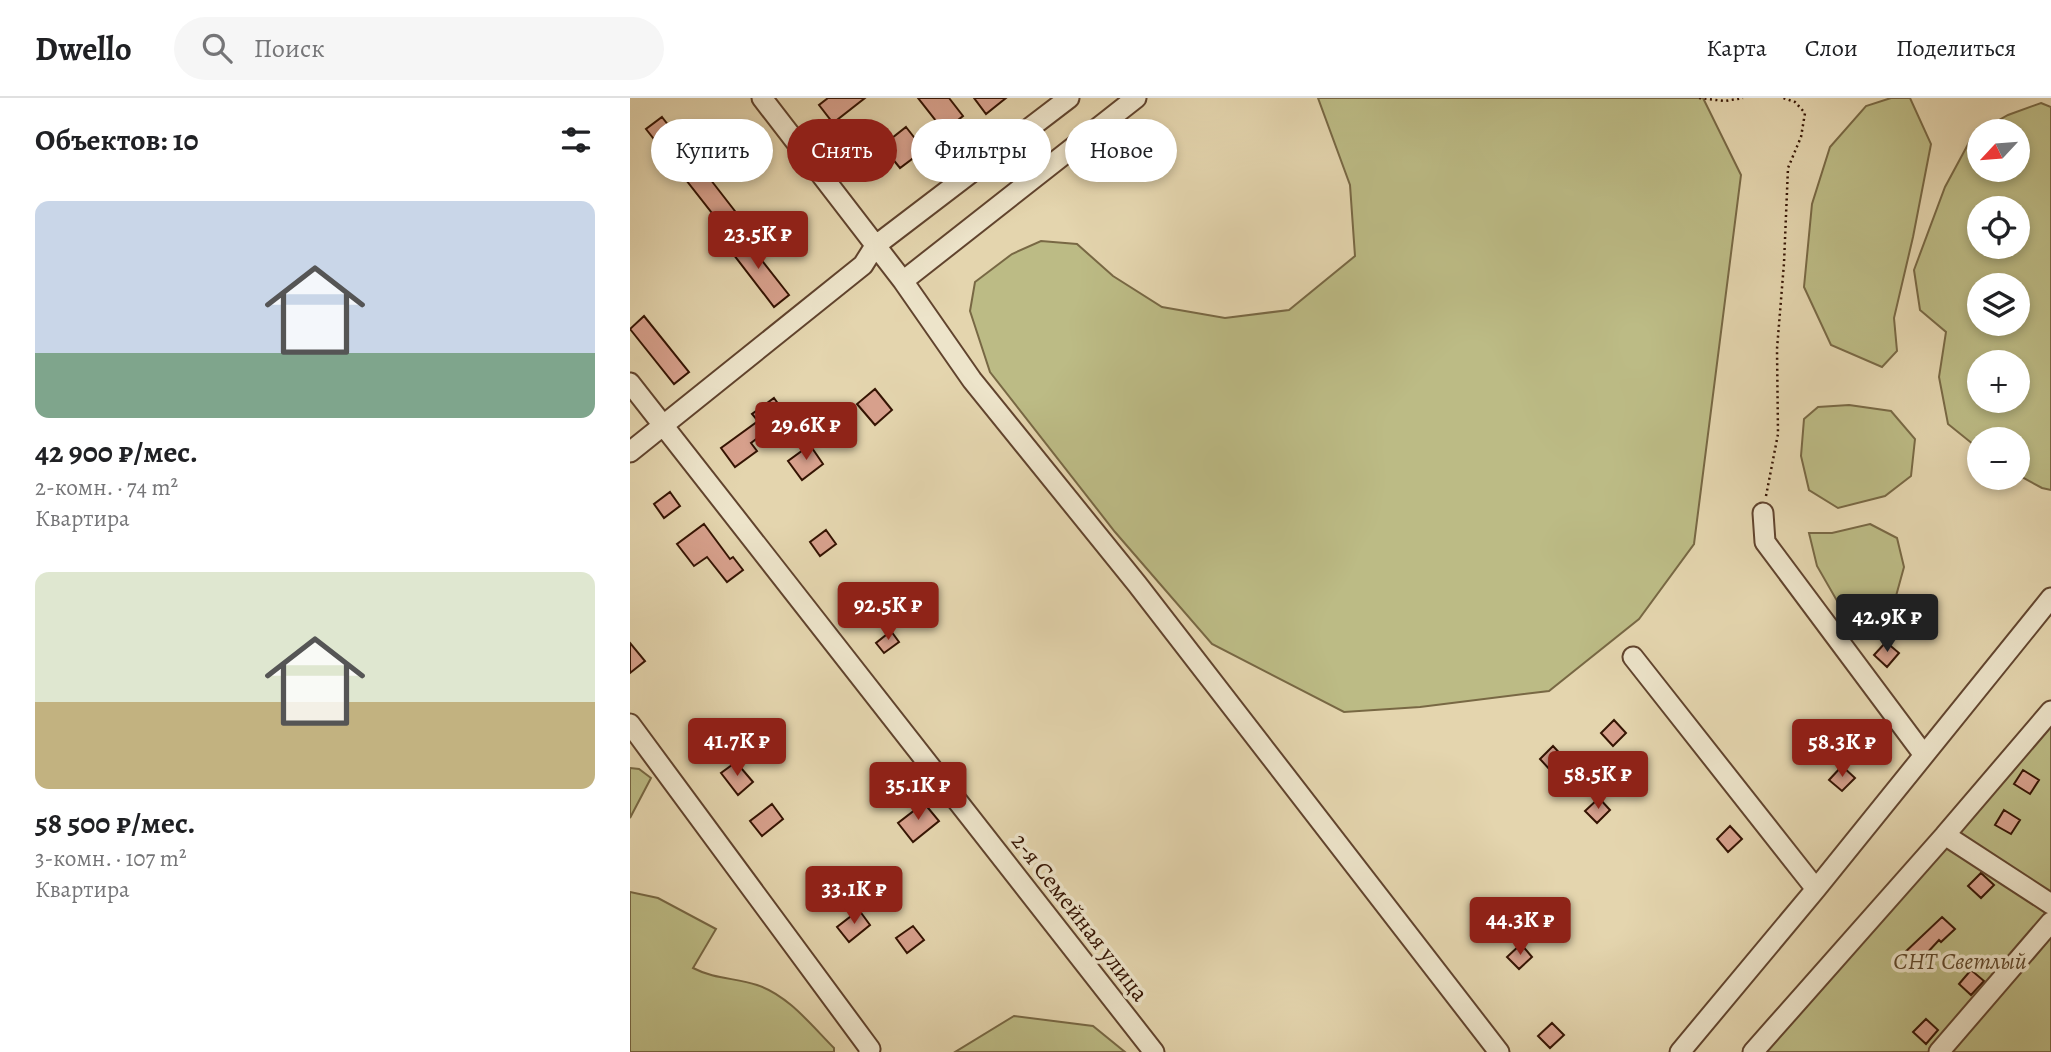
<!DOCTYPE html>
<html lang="ru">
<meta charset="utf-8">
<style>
body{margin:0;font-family:Alegreya,serif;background:#f6f6f6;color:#202124;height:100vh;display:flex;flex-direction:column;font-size:26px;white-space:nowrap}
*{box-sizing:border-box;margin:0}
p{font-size:23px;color:#757577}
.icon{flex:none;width:38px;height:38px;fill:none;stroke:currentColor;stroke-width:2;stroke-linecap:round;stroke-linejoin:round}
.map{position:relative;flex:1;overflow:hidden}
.sheet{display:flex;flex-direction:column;background:#fff;width:630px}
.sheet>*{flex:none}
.banner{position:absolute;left:21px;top:21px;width:665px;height:63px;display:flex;gap:14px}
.needle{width:46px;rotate:244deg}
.tools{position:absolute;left:1337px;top:21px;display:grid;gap:14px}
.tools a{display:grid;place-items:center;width:63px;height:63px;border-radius:50%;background:#fff;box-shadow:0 4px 10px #0003;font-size:35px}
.price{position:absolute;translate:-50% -60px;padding:0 16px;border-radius:7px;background:#8f2418;color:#fff;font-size:23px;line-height:46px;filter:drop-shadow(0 2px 4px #0008)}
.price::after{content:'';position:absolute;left:50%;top:42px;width:21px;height:16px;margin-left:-10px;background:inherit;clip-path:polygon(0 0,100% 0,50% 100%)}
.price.current{background:#222;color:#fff}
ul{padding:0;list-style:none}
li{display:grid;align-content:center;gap:14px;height:371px;padding:0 35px}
li span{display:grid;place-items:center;height:217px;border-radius:14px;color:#555}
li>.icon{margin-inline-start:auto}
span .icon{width:126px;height:126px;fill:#fffc;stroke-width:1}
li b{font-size:30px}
h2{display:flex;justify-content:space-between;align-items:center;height:84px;padding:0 35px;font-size:30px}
.tag{padding:0 24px;border-radius:32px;background:#fff;box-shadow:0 4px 10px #0003;font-size:24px;line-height:63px}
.tag.current{background:#8f2418;color:#fff}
header{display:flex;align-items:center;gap:42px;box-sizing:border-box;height:98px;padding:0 35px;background:#fff;border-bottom:2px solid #e0e0e0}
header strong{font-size:33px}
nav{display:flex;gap:38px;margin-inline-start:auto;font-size:24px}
.search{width:490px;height:63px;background:#f6f6f6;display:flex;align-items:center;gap:18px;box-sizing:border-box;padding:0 24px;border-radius:38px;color:#757577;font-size:26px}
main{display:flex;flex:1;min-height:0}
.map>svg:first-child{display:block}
.green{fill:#bcbb85;stroke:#786844;stroke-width:2;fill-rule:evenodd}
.building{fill:#d8a18d;stroke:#351403;stroke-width:2}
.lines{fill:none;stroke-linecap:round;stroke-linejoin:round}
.minor-casing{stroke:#61442e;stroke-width:23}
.path{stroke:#351403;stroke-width:2.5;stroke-dasharray:2 3.5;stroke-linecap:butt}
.minor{stroke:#ede4ca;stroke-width:19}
.labels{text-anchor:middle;stroke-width:7;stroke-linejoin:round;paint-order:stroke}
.street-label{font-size:24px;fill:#351403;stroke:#ede4ca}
.park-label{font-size:24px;font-style:italic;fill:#5e462a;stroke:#ede4ca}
</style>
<header>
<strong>Dwello</strong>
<div class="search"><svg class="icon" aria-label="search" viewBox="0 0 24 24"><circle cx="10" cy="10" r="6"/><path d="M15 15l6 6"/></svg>Поиск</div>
<nav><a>Карта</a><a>Слои</a><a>Поделиться</a></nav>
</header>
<main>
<section class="sheet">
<h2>Объектов: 10<svg class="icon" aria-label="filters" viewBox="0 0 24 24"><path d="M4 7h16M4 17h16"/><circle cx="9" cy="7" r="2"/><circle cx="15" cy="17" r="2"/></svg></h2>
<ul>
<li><span style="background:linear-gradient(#c9d6e8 70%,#7fa58c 0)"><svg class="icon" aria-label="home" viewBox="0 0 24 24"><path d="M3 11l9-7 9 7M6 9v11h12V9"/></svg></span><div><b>42 900 ₽/мес.</b><p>2-комн. · 74 m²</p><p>Квартира</p></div></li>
<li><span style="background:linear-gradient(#dfe7d0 60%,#c2b280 0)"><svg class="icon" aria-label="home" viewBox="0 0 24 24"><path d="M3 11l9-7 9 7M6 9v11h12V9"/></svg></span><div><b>58 500 ₽/мес.</b><p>3-комн. · 107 m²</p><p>Квартира</p></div></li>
</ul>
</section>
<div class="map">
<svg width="1421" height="954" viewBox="0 0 1421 954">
<rect width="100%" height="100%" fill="#e4d5ae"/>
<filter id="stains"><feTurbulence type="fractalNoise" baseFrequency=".00286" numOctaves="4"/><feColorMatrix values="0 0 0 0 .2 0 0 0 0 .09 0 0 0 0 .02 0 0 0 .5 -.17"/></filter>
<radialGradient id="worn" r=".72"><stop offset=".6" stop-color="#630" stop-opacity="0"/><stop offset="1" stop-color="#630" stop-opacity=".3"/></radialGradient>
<path class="green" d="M688,0H1073L1111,77L1064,446L1009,521L919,593L790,609L714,614L582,546L485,434L360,274L340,213L345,184L382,156L411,143L447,146L483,178L532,209L595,220L659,212L725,158L720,87Z
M1261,0H1280L1301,46L1283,139L1264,220L1267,253L1252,269L1201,247L1174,189L1182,106L1200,49L1236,8Z
M1411,5L1421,9V392L1412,390L1388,377V341H1349V351L1318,326L1309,279L1316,234L1290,212L1284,172L1315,89L1343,37L1349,34V72H1388V33H1350L1378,17ZM1388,110V149H1349V110ZM1349,187H1388V226H1349ZM1388,264V303H1349V264Z
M1219,307L1261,313L1285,341L1281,378L1255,398L1208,410L1179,392L1171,358L1174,321L1188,309Z
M1240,426L1267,440L1274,469L1266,498L1245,523L1214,515L1187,468L1179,435H1202Z
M1421,618V954H1134Z
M0,670L9,671L21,680L0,720Z
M0,794L28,800L86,831L63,870C84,881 106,880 127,887C158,897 182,928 204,950V954H0Z
M384,918L463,928L495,954H325Z"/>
<path class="building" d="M198,0H235L203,25L189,7Z
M288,0H319L333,18L314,33Z
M344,0H376L356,16Z
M32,19L108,117L93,129L16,31Z
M276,29L294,52L270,70L252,48Z
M111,136L159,197L144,209L97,148Z
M14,218L59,274L44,286L0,231Z
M245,291L262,312L245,327L227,306Z
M144,300L157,318L121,345L127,353L105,369L91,350L128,323L122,316Z
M180,347L193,366L172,382L158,363Z
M40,394L50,408L34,420L24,406Z
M74,426L100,461L103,459L113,472L97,484L77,459L64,468L47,446Z
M196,432L206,446L190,458L180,444Z
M261,533L269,544L254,555L246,545Z
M1256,544L1269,555L1257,569L1244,557Z
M0,545L15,563L0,575Z
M984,622L996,635L983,648L971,635Z
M923,648L935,661L922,674L910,661Z
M106,664L123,684L108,697L91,675Z
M1212,668L1225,680L1212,693L1199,682Z
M1393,672L1409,682L1400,696L1384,686Z
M969,700L980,712L967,725L955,713Z
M294,705L309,723L283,744L268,725Z
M142,706L153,721L132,738L120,723Z
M1374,712L1390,722L1381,736L1365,727Z
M1100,728L1112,741L1098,754L1087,741Z
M1351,775L1364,787L1351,800L1338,788Z
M229,812L240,827L219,844L207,829Z
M1312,819L1325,831L1311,844L1309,842L1284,869L1271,858Z
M283,828L294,842L277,855L266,840Z
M891,846L902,859L889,871L877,859Z
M1341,872L1354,883L1341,897L1329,886Z
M1296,921L1308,932L1296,946L1283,934Z
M922,925L934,937L920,950L908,938Z"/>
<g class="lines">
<defs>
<path id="minor" d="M132,0L273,183L342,282L507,486L869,954
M273,183L506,0
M0,285L524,954
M0,354L233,167L245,148L439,0
M1133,415L1135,444L1294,657
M1003,559L1186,791
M0,626L240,951L239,954
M1315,737L1421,613
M1050,954L1186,791L1421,500
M1123,954L1315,737L1421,806
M1309,954L1421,824"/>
</defs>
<use href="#minor" class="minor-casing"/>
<path class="path" d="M1069,0L1095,3L1113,0
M1136,398L1148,336L1147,251L1154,165L1158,70L1171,39L1175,15L1165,4L1153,0"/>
<use href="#minor" class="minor"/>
</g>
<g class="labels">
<g class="street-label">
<text transform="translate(450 819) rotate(52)" y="8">2-я Семейная улица</text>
</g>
<g class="park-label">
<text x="1330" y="871">СНТ Светлый</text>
</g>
</g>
<rect width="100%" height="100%" filter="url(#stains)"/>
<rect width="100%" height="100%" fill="url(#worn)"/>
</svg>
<div class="tools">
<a><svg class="needle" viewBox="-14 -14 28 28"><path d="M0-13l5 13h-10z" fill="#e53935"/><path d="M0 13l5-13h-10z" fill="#757577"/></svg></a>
<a><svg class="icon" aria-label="locate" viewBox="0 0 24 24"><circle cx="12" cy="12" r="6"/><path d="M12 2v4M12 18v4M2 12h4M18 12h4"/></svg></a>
<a><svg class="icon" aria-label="layers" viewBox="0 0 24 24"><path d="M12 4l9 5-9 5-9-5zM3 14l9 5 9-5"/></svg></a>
<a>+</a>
<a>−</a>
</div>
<b class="price" style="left:128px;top:173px">23.5K ₽</b>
<b class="price" style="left:176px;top:364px">29.6K ₽</b>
<b class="price" style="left:258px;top:544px">92.5K ₽</b>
<b class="price current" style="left:1257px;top:556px">42.9K ₽</b>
<b class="price" style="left:107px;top:680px">41.7K ₽</b>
<b class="price" style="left:1212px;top:681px">58.3K ₽</b>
<b class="price" style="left:968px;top:713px">58.5K ₽</b>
<b class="price" style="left:288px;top:724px">35.1K ₽</b>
<b class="price" style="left:224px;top:828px">33.1K ₽</b>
<b class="price" style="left:890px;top:859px">44.3K ₽</b>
<div class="banner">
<a class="tag">Купить</a>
<a class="tag current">Снять</a>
<a class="tag">Фильтры</a>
<a class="tag">Новое</a>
</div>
</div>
</main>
